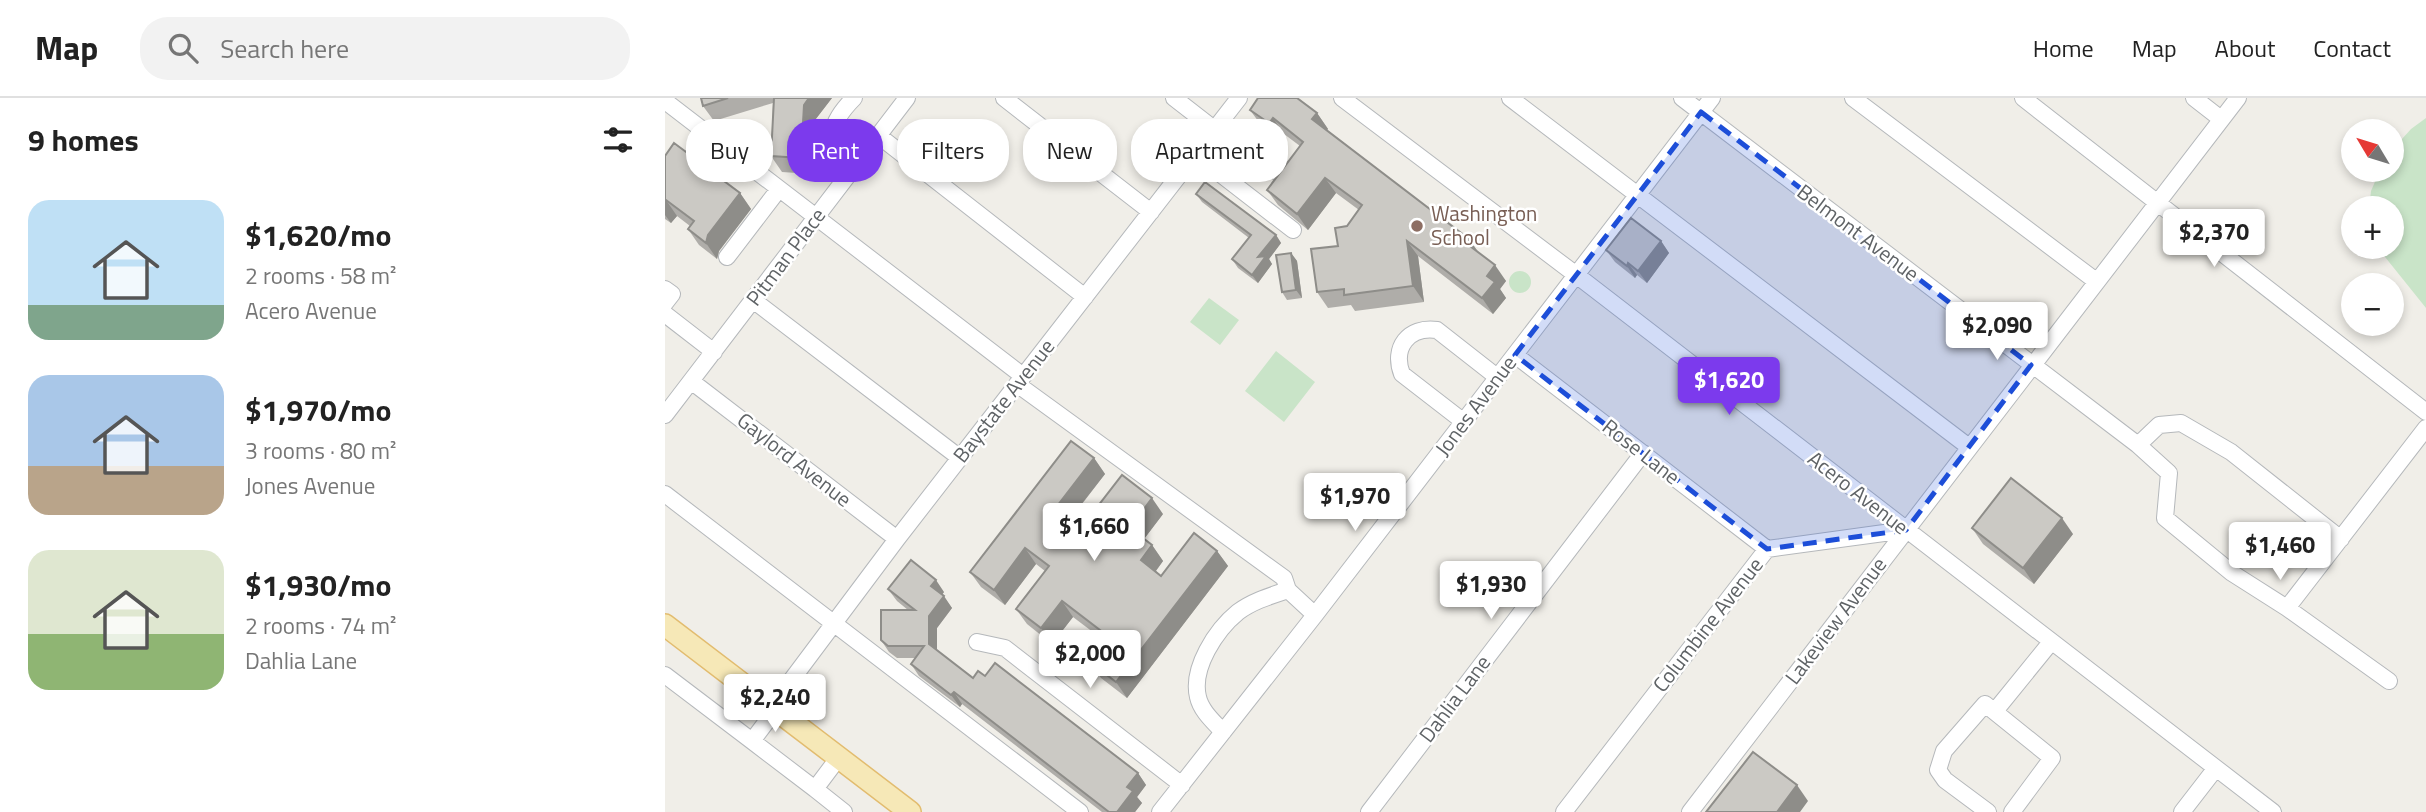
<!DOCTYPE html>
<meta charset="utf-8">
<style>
body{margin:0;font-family:"Titillium Web",sans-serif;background:#f2f2f2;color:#222;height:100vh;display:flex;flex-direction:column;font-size:26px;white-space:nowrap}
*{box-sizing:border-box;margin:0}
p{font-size:23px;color:#767676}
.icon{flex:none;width:38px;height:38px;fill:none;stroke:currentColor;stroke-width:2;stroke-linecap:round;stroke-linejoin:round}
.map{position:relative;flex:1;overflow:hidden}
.drawer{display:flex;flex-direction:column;background:#fff;width:665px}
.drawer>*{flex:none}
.hud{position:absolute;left:21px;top:21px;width:665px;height:63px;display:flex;gap:14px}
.needle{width:46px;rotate:308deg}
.controls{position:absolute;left:1676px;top:21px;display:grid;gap:14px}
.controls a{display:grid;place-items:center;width:63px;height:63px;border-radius:50%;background:#fff;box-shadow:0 4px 10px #0003;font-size:35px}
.price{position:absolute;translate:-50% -60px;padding:0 16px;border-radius:7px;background:#fff;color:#222;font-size:23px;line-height:46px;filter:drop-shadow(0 2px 4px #0008)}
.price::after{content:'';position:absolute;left:50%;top:42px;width:21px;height:16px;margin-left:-10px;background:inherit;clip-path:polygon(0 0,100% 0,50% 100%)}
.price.on{background:#7c3aed;color:#fff}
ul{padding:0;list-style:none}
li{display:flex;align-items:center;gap:21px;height:175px;padding:0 28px}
li span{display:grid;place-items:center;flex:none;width:196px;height:140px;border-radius:21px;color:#555}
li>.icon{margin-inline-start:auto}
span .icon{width:84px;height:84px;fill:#fffc;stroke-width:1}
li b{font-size:30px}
h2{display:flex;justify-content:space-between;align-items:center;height:84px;padding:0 28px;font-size:30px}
.pill{padding:0 24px;border-radius:28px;background:#fff;box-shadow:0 4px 10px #0003;font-size:24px;line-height:63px}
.pill.on{background:#7c3aed;color:#fff}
header{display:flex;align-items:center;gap:42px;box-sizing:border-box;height:98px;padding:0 35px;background:#fff;border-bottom:2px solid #e0e0e0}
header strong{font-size:33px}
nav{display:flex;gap:38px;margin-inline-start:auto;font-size:24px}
.search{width:490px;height:63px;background:#f2f2f2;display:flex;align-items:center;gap:18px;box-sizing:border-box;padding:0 24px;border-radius:28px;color:#767676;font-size:26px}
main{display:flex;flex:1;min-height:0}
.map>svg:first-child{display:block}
.green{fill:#c9e4c8}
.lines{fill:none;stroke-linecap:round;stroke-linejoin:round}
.minor-casing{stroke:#b5b8bb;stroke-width:18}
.major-casing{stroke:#e2bc6f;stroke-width:24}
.minor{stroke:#fff;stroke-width:16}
.major{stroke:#f6e8b7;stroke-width:21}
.wall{fill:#afada9}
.shaded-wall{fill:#8e8d89}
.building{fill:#cbc9c4;stroke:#8e8d89;stroke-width:2}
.marked{fill:#1d4ed8;fill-opacity:0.2;stroke:#1d4ed8;stroke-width:5;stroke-dasharray:14 9;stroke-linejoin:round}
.education-dot{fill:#8d6e63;stroke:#fff;stroke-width:2.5}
.labels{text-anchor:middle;stroke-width:5;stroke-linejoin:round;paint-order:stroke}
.education-label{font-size:21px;fill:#785e54;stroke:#fff;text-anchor:start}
.street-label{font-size:21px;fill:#5f6366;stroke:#fff}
</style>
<header>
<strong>Map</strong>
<div class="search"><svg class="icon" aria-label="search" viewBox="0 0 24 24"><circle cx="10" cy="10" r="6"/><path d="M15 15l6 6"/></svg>Search here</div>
<nav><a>Home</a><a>Map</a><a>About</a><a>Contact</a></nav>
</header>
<main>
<section class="drawer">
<h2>9 homes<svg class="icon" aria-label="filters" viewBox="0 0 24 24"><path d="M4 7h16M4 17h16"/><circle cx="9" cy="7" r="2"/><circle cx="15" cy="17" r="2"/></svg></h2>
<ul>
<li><span style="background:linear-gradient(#bfe0f5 75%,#7fa58c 0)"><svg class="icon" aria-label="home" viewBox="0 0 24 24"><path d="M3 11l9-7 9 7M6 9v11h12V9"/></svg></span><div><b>$1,620/mo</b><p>2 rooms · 58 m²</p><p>Acero Avenue</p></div></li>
<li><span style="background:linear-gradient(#a9c7e8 65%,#b9a48a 0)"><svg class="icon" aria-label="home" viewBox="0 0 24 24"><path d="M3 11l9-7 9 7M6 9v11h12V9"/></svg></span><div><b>$1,970/mo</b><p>3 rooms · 80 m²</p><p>Jones Avenue</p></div></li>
<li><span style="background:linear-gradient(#dfe7d0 60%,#8fb573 0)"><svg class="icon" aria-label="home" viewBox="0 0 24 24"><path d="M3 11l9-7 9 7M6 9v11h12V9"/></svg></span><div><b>$1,930/mo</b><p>2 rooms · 74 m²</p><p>Dahlia Lane</p></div></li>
</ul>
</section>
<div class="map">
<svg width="1761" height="714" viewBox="0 0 1761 714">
<rect width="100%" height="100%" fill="#f0eee8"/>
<path class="green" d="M1761,20V210L1712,149H1727V110H1704L1706,93L1715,72H1727V52L1746,31Z
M844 184a11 11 0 1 1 22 0a11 11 0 1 1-22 0Z
M544,200L574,222L555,247L525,224Z
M611,253L650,284L619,324L580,293Z"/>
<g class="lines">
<defs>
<path id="minor" d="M339,0L486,114
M509,0L549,31
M677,0L910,176L1608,714
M845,0L1304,349
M1017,0L1473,347L1494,327L1516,325L1566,354L1676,441
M1188,0L1431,183
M1358,0L1761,314
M1529,0L1556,21
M0,3L358,278
M563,36L619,79
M214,38L420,199
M571,42L549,71L628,132
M185,76C159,48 162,27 189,0
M62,159L114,91
M0,191L7,196L0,205
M88,202L295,360
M0,216L49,254
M850,257L1102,451
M26,283L232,441
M352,286L619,480L623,492L650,517
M0,317L242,0
M799,324L737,276C727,250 743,228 772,232L832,279
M1473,347L1504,375L1500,420L1567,475L1622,510L1761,330
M0,396L415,714
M1622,510L1724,583
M312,544L340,550L517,687
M0,577L87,643L111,611
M107,608L232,441L574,0
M1330,613L1386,544
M558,634C549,624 536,613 533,599C526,570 551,532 573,514C588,503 605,498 623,492
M87,643L150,691
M174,659L150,691L179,714
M495,714L650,517L1047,0
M704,714L978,355
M899,714L1102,451L1241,432
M1025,714L1573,0
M1323,714L1280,682L1273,672L1279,653L1320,606L1387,660L1347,714
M1517,714L1551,670"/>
<path id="major" d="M0,527L245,714"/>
</defs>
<use href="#minor" class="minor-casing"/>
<use href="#major" class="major-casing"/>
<use href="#minor" class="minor"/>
<use href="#major" class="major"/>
</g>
<path class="wall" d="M36,0H167L150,22L147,76L117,74L106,58L108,5L49,23L38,8Z
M585,12L652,15L663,31L662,32L804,141L814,155L841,183L835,191L841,200L828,216L753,158L759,204L690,213L686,207L663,210L652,194L682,128L694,112L671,95L643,132L613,107L602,92L635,48L619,36L615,41L596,27Z
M0,58L40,68L54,73L62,86L75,95L86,111L54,153L52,161L34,147L23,131L25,128L12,118L6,125L0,121Z
M531,96L611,137L616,145L604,161L607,166L593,185L573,170L567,161L584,140L537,104Z
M996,143L1004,155L982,185L972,177L970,180L950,164L941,152Z
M626,155L632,163L637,200L622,202L617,194Z
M429,360L440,376L401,427L412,435L498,416L479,441L487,447L498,463L491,473L496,478L552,453L563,468L462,600L436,580L425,564L441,544L408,519L387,546L362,526L351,511L380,473L371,466L340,507L316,489L305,474Z
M1307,430L1408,436L1369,486L1318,446Z
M223,491L279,494L277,497L287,510L272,530V552L308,580L320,578L473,675L481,687L472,699L477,705L470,714H437L297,606L295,609L254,578L246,566L250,560H232L224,554L216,542L243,512L232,503Z"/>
<path class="shaded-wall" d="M144,0H167L150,22L147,76L136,60L139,7Z
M652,15L663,31L658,36L647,21Z
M608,20L619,36L615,41L604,25Z
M54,73L65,89L51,77Z
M660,80L671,95L643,132L632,116Z
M75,95L86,111L54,153L52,161L41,145L43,137Z
M1,102L12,118L6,125L0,117V103Z
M611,137L616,145L604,161L607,166L593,185L587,177L593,159Z
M804,141L815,157L801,145Z
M742,143L753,158L759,204L748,188Z
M996,143L1004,155L982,185L973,173Z
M626,155L632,163L637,200L631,192Z
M963,165L972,177L970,180L962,168Z
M830,167L841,183L835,191L841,200L828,216L817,200L822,178Z
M429,360L440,376L397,431L386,416Z
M487,400L498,416L476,445L465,430Z
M1397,420L1408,436L1369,486L1358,470Z
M487,447L498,463L487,478L476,462Z
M360,450L371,466L340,507L329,492Z
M552,453L563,468L462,600L451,584Z
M271,482L279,494L274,500L266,488Z
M279,498L287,510L272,530V558L264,546V518Z
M397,503L408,519L387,546L376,530Z
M289,594L297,606L295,609L286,597Z
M473,675L481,687L472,699L477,705L470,714H452L462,689Z
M1132,687L1143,703L1135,714H1112Z"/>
<path class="building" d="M36,0H63L38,8Z
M109,0H144L139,7L136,60L106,58Z
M593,0H632L652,15L647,21L804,141L801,145L830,167L822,178L830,184L817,200L742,143L748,188L679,197V191L652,194L646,151L673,148L670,130L682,128L697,107L660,80L632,116L602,92L638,44L608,20L604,25L585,12Z
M9,45L40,68L42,65L54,73L51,77L75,95L43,137L41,145L23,131L29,123L1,102L0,103V58Z
M540,84L611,137L593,159L601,158L587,177L567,161L586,137L531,96Z
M966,120L996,143L973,173L963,165L962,168L941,152Z
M626,155L631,192L617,194L611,157Z
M406,343L429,360L386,416L412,435L457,377L487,400L465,430L487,447L476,462L496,478L529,435L552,453L451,584L425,564L444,539L397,503L376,530L351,511L384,468L360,450L329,492L305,474Z
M1346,380L1397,420L1358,470L1307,430Z
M246,462L271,482L266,488L279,498L264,518V546L308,580L313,573L320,578L330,565L473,675L462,689L468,693L452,714H444L289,594L286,597L246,566L259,548H223L216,542V512H250L223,491Z
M1088,654L1132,687L1112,714H1041Z"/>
<path class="marked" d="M1036,14L1366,267L1241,432L1102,451L850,257Z"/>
<circle class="education-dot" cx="752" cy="128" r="7"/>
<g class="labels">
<g class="education-label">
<text x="766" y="123">Washington<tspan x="766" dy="24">School</tspan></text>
</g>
<g class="street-label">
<text transform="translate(1193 135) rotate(37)" y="7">Belmont Avenue</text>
<text transform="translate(121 159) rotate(-53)" y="7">Pitman Place</text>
<text transform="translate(339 303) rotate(-52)" y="7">Baystate Avenue</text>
<text transform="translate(811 308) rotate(-53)" y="7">Jones Avenue</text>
<text transform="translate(976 354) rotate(38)" y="7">Rose Lane</text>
<text transform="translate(129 362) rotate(38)" y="7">Gaylord Avenue</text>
<text transform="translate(1193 395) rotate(38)" y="7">Acero Avenue</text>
<text transform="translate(1171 523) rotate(-53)" y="7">Lakeview Avenue</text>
<text transform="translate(1043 527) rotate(-52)" y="7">Columbine Avenue</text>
<text transform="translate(790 601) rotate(-53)" y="7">Dahlia Lane</text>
</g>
</g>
</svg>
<div class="controls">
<a><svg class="needle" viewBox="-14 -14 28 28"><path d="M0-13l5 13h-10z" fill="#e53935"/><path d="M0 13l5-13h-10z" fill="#767676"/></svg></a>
<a>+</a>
<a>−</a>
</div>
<b class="price" style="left:1549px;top:171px">$2,370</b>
<b class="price" style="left:1332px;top:264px">$2,090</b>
<b class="price on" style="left:1064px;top:319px">$1,620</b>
<b class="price" style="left:690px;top:435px">$1,970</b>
<b class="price" style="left:429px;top:465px">$1,660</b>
<b class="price" style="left:1615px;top:484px">$1,460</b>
<b class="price" style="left:826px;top:523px">$1,930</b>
<b class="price" style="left:425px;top:592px">$2,000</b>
<b class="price" style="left:110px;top:636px">$2,240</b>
<div class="hud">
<a class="pill">Buy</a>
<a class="pill on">Rent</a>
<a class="pill">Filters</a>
<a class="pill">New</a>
<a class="pill">Apartment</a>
</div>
</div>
</main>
